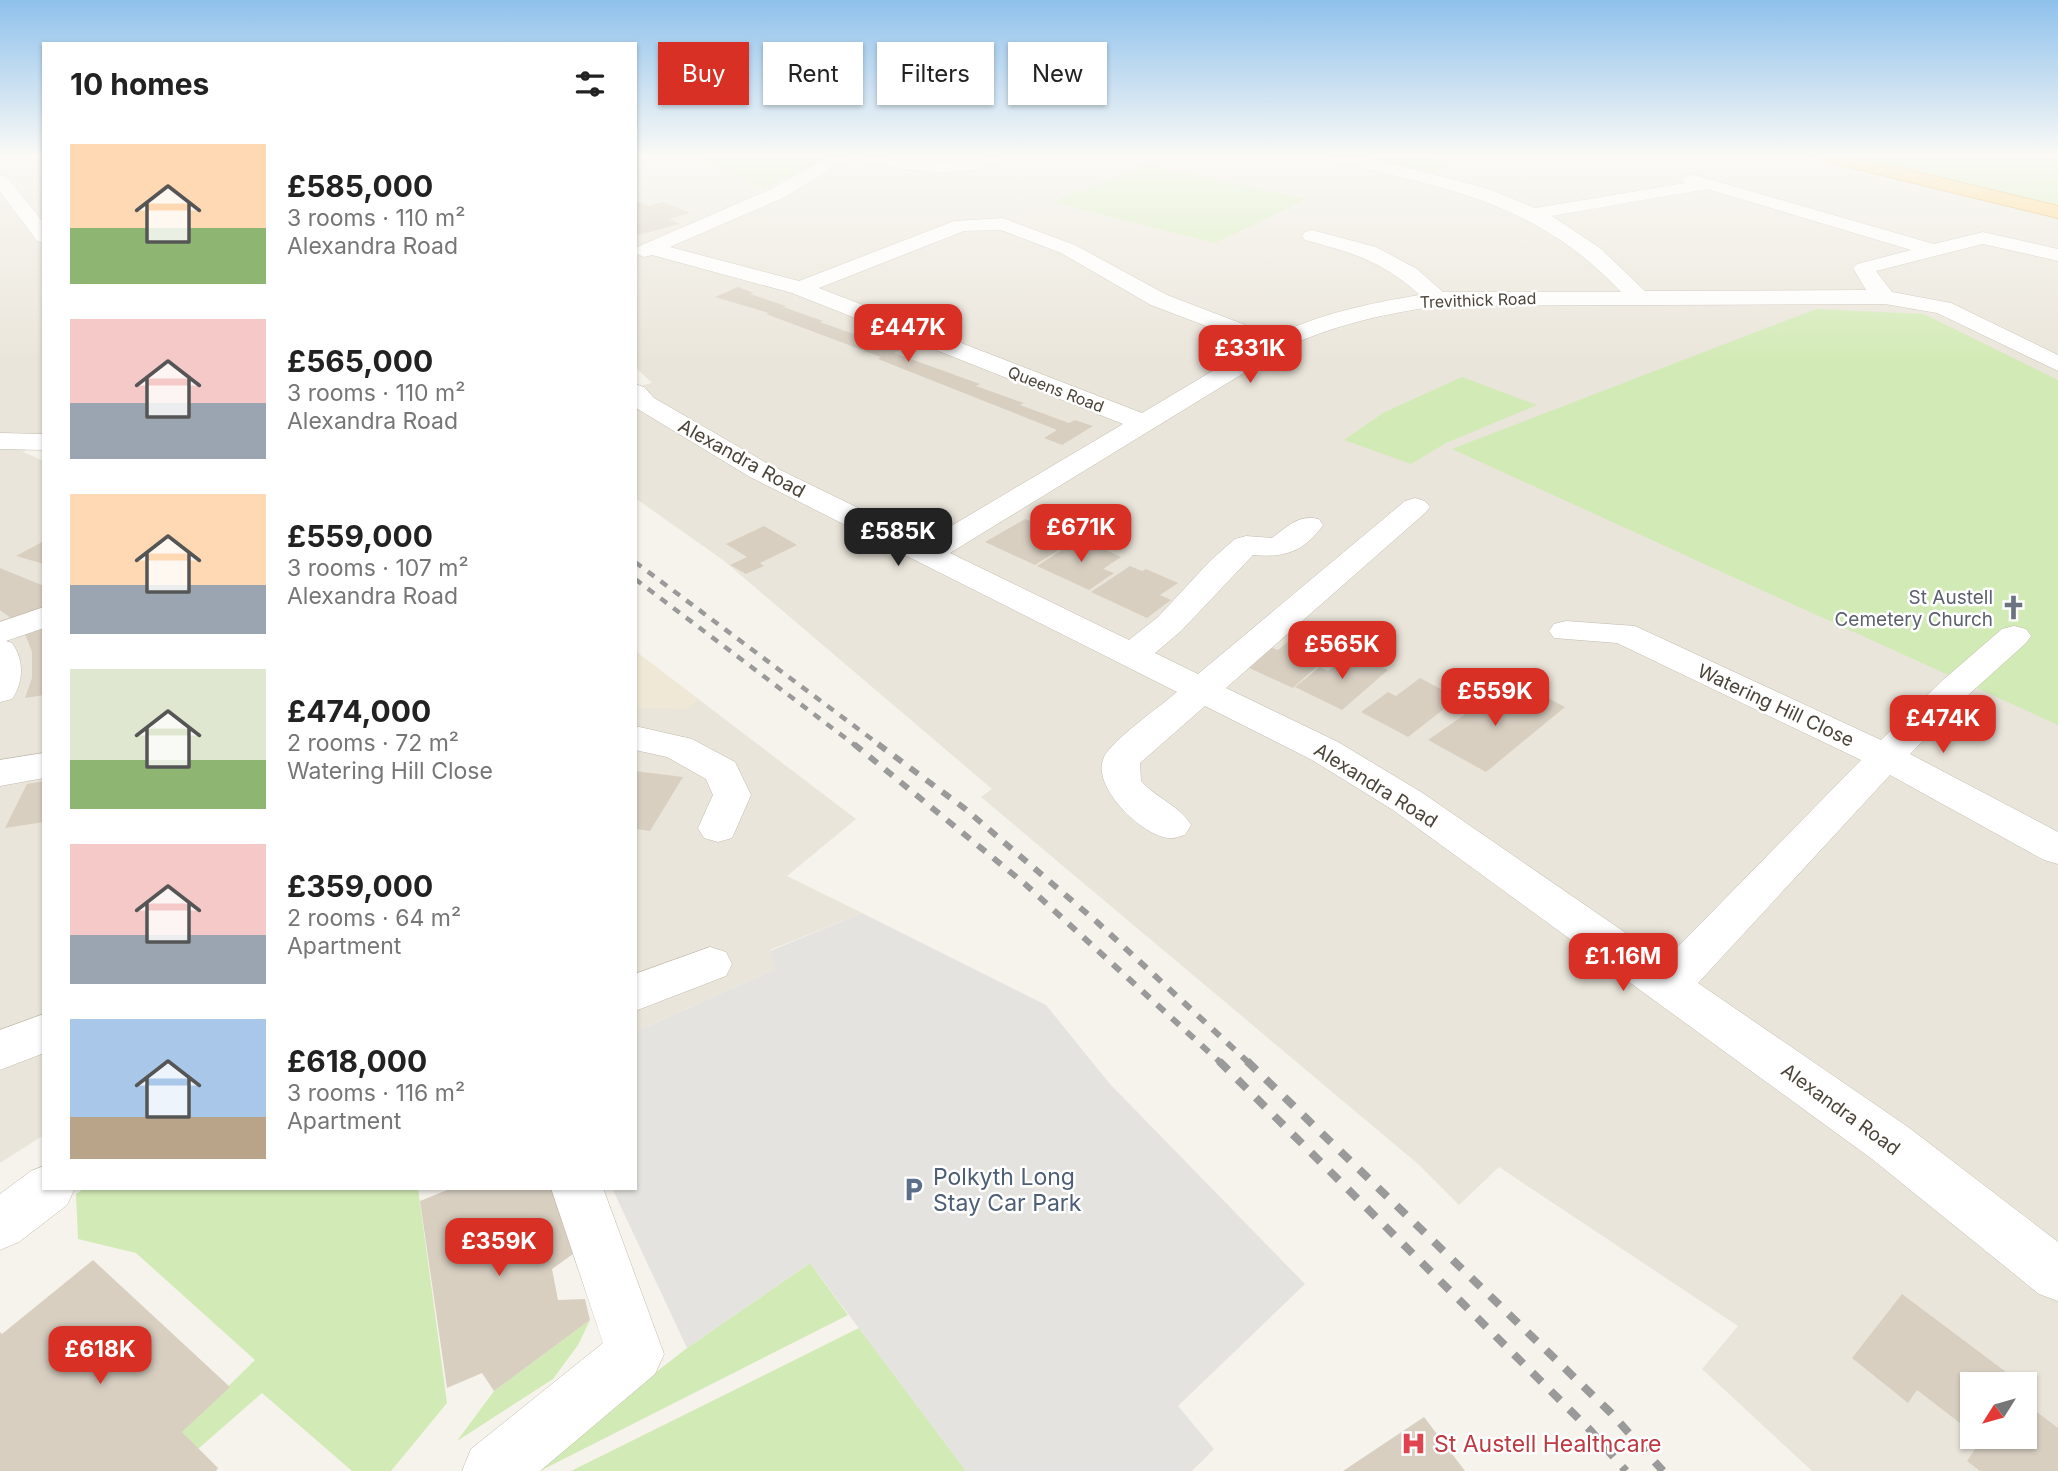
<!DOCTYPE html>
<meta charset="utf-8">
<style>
body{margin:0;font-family:Inter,sans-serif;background:#f2f2f2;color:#222;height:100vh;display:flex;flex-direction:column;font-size:26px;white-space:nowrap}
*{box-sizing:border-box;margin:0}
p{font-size:23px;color:#767676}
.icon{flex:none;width:38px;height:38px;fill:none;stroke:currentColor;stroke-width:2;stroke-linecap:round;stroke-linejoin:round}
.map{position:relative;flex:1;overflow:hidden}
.side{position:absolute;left:42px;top:42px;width:595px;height:1148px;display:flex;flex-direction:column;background:#fff;border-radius:0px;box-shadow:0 2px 5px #0004}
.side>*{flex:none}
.top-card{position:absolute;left:658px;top:42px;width:665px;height:63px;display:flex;gap:14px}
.needle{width:46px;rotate:233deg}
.controls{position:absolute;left:1960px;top:1372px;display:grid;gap:14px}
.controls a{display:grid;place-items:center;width:77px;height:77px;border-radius:0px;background:#fff;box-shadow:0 2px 5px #0004;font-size:35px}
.price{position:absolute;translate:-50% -60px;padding:0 16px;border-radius:14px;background:#d93025;color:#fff;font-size:23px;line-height:46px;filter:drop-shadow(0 2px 4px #0008)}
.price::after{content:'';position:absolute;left:50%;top:42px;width:21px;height:16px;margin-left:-10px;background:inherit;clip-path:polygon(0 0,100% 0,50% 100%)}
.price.active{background:#222;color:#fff}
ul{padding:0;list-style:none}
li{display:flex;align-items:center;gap:21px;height:175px;padding:0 28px}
li span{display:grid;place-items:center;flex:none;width:196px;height:140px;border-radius:0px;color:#555}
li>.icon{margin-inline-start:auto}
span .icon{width:84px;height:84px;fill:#fffc;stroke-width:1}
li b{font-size:30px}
h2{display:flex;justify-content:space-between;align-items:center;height:84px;padding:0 28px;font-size:30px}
.pill{padding:0 24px;border-radius:0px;background:#fff;box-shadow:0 2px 5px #0004;font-size:24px;line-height:63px}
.pill.active{background:#d93025;color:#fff}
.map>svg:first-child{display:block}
.residential{fill:#eae5da;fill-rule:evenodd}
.education{fill:#efe8d6}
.green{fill:#d2eab5}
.parking{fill:#e5e3e0}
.building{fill:#d8cfc1}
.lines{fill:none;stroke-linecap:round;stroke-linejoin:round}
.minor-casing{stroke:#c2bbae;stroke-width:1}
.highway-casing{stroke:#e0a43c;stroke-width:2}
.minor{fill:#fff;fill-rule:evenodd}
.highway{fill:#ffcf6e;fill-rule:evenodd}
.rail-far2{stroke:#9a9a9a;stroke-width:4.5;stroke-dasharray:8 8;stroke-linecap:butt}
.rail-far1{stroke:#9a9a9a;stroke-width:6;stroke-dasharray:10 10;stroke-linecap:butt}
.rail{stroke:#9a9a9a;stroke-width:8;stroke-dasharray:13 13;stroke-linecap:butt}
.labels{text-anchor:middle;stroke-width:5;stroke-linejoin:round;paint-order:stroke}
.far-street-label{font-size:16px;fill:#4b4439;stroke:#fff}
.street-label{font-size:19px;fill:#4b4439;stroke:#fff}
.worship-label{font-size:19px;fill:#5b616d;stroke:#fff;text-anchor:end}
.near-service-label{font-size:23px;fill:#4e5e75;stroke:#fff;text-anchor:start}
.near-health-label{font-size:23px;fill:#be3a42;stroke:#fff;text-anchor:start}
</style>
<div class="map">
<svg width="2058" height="1471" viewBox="0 0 2058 1471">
<rect width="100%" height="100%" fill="#f6f3ec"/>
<path class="residential" d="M0,157H44V441L23,452L44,461V1135L0,1163Z
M635,157H1798L2058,216V1471H1812L1702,1369L1738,1326L1499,1167L1459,1205L1418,1164L981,797L992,789L723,560L635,498V387L652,383L635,367ZM1972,1384H2025V1437H1972Z
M635,651L856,819L787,876L862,913L770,950L775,969L635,1032Z"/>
<path class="education" d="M635,651L699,700L687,709L635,708Z"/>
<path class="green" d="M699,157H829L764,188Z
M1345,157H1429L1446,163L1448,166L1430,174Z
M1812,157H2058V216Z
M1147,165L1306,199L1215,243L1052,202Z
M1816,309L1924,314L2058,380V725L1452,449Z
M1462,377L1537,405L1446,443L1411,464L1344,440L1383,413Z
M85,1188H418L447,1403L391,1471H352L262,1393L198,1449L182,1432L255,1360L136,1253L78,1239L76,1194Z
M810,1263L848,1315L540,1471V1463L687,1348Z
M590,1320L578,1345L553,1379L457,1441L494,1391Z
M859,1328L966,1471H571Z"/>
<path class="parking" d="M862,913L1046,1005L1110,1084L1305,1284L1178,1406L1214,1449L1192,1471H966L810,1263L687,1348L612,1188H635V1032L775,969L770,951Z"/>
<path class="building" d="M640,202L648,206L663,202L690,213L669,219L679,224L635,236V203Z
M738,287L754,293L750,294L786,306L783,307L823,321L820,322L899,350L894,353L980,384L976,386L1024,403L1020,405L1069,423L1075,420L1093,426L1062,445L1044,438L1057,430L878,359L881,357L766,314L769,313L715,297Z
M1025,519L1035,523L1040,521L1068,533L1050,545L1060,549L1035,565L985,542Z
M764,526L797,545L760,563L764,566L746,574L730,565L747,557L726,544Z
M44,541V564L16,556Z
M1076,541L1087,546L1091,543L1121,557L1103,569L1114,573L1089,590L1037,566Z
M1130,566L1142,571L1146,569L1178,583L1160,595L1171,600L1147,618L1091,592Z
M0,568L44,586V612L16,622L0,610Z
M44,621V695L25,698L32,678V652L23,629Z
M1299,632L1337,648L1293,688L1247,667L1270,647L1278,650Z
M1350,653L1388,670L1342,710L1295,687L1320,667L1328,671Z
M1420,678L1458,698L1408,737L1361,712L1388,692L1396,696Z
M1503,688L1536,705L1546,697L1565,707L1486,772L1428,740Z
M635,771L683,777L650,831L635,829Z
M44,781V822L5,828L27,784Z
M452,1188H564L580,1249L552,1269L558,1300L585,1299L590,1320L494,1391L482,1373L447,1388L420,1201Z
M93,1260L230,1387L182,1432L218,1468L216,1471H0V1332L2,1334Z
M1902,1294L2022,1384H1972V1437H2025V1403L2058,1428V1471H1980L1967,1461L1975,1449L1962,1439L1969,1430L1917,1390L1908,1403L1852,1358Z
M1424,1417L1465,1471H1343Z"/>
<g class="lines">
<defs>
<path id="minor" d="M828,157H850L785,197L670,247L799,281L954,221L1003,218L1075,245L1167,295L1274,336C1319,314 1370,303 1420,295C1382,261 1353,253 1305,240L1302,236L1305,232L1312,230L1376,247L1417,269L1443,292H1621C1536,202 1448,189 1334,161L1332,157H1364L1425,172L1489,189L1535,208L1685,183L1682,179L1691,174L1934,244L1983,232L2058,249V261L1983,244L1876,271L1892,292L1951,303L2058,355V371L1937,313L1885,304L1437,306C1384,314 1332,325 1283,349L950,553L1129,640L1158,617L1211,560L1235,539L1246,536L1272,538C1287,527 1298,514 1319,519L1323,525C1304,552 1284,558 1253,555L1181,631L1155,653L1198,674L1405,501L1415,498L1425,501L1430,507L1425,513L1226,688L1338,742L1421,792L1665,960L1861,760L1617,643L1554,638L1549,631L1554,624L1566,621L1635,626L1881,740L1943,680L2002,629L2014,626L2026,629L2031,636L2026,643L1967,696L1910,754L2058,832V864L2044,860L1890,775L1698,983L1908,1127L2058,1242V1301L2039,1294L1872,1159L1393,810L1312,760L1205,706L1140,763L1141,781C1156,798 1180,806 1191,825L1185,835C1180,836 1174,839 1169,838C1142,836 1090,786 1104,757C1112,740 1161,706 1177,692L750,477L636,408L635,384L644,387L654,398L770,465L926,541L1123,424L792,293L652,255L644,257L635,253L637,247L771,189ZM1707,189L1911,250L1857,264L1853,268L1866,290L1645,291L1600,248L1552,216ZM1001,230L1061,253L1151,305L1256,345L1142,413L819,288L964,231Z
M862,157L946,162L1000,157C975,183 896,169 864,161Z
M0,175L6,176L44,223V243L37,241L0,192Z
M0,433L44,434V450L0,449Z
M44,607V628L6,641L12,643C24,660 24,681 12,699L0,702V622Z
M635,726L692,739L735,762L751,795L732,838L718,842L704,838L698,828L713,795L706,779L667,757L635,750Z
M44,753V778L0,786V760Z
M710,947L726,952L732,964L726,976L635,1011V974Z
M44,1014V1053L0,1070V1030Z
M44,1166V1188H75L67,1205L19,1242L0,1250V1194L31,1171Z
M551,1188H603L664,1354L655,1374L540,1471H462L471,1449L603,1343Z"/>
<path id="highway" d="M1821,157H1855L2058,206V218L1824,161Z"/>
</defs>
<use href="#minor" class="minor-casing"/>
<use href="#highway" class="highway-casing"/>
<use href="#minor" class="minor"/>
<use href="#highway" class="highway"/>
<path class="rail-far2" d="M635,562L881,746
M635,579L856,746"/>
<path class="rail-far1" d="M854,744L1025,884L1221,1063
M878,744L964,808L1097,922L1249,1063"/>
<path class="rail" d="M1219,1061L1590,1430L1626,1471
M1247,1061L1610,1412L1663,1471"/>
</g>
<linearGradient id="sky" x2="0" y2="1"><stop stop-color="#8fc1ec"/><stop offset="0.43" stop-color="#fbfaf6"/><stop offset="1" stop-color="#fbfaf6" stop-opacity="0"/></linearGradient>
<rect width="2058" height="363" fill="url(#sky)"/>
<defs>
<symbol id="church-bare" viewBox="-9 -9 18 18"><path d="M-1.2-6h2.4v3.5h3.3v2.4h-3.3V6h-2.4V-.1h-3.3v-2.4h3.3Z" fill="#6b7280" stroke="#fff" stroke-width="2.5" paint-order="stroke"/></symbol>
<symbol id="parking-bare" viewBox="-9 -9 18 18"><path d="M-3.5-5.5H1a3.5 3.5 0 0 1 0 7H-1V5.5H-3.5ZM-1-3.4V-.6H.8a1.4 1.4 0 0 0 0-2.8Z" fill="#5c6f8a" stroke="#fff" stroke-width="2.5" paint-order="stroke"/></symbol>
<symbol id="hospital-bare" viewBox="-9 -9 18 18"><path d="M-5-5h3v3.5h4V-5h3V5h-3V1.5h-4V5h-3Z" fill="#e0444e" stroke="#fff" stroke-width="2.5" paint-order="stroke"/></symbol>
</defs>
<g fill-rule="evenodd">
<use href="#church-bare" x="1996" y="590" width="35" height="35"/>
<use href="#parking-bare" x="896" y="1172" width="35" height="35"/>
<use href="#hospital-bare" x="1396" y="1426" width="35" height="35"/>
</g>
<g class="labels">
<g class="far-street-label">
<text transform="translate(1478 300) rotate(-2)" y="6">Trevithick Road</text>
<text transform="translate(1056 389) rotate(21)" y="6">Queens Road</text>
</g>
<g class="street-label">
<text transform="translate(742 458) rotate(29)" y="7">Alexandra Road</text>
<text transform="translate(1776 705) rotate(25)" y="7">Watering Hill Close</text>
<text transform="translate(1376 785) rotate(32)" y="7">Alexandra Road</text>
<text transform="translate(1841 1109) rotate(36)" y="7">Alexandra Road</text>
</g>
<g class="worship-label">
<text x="1993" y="604">St Austell<tspan x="1993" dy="22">Cemetery Church</tspan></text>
</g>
<g class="near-service-label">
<text x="933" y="1185">Polkyth Long<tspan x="933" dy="26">Stay Car Park</tspan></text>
</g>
<g class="near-health-label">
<text x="1434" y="1452">St Austell Healthcare</text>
</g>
</g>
</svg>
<div class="controls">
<a><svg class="needle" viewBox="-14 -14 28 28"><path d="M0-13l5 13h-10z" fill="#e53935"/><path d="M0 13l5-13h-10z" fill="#767676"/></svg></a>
</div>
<b class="price" style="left:908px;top:364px">£447K</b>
<b class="price" style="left:1250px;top:385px">£331K</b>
<b class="price" style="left:1081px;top:564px">£671K</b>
<b class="price active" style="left:898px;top:568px">£585K</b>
<b class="price" style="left:1342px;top:681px">£565K</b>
<b class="price" style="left:1495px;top:728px">£559K</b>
<b class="price" style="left:1943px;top:755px">£474K</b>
<b class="price" style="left:1623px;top:993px">£1.16M</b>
<b class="price" style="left:499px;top:1278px">£359K</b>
<b class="price" style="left:100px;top:1386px">£618K</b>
<div class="top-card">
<a class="pill active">Buy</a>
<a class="pill">Rent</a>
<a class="pill">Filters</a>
<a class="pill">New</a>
</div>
<section class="side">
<h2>10 homes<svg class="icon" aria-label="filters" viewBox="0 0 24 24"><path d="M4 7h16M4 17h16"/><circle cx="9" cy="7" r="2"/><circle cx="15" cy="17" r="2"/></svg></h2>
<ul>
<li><span style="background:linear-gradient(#ffd9b3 60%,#8fb573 0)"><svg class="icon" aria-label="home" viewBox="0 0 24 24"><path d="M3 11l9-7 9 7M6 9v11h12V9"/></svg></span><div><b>£585,000</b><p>3 rooms · 110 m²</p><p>Alexandra Road</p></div></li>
<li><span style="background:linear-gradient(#f6c9c9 60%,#9aa5b1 0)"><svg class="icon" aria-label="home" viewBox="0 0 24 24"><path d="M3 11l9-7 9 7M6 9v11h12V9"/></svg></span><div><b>£565,000</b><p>3 rooms · 110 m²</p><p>Alexandra Road</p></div></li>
<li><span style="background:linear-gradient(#ffd9b3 65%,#9aa5b1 0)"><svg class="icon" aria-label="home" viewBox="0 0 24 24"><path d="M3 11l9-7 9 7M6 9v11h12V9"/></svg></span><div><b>£559,000</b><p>3 rooms · 107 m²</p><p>Alexandra Road</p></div></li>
<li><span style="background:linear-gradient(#dfe7d0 65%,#8fb573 0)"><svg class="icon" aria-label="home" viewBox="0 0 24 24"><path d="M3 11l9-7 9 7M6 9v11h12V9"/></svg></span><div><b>£474,000</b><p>2 rooms · 72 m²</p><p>Watering Hill Close</p></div></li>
<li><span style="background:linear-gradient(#f6c9c9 65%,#9aa5b1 0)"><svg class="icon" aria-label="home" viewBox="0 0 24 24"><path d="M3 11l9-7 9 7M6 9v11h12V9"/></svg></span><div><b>£359,000</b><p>2 rooms · 64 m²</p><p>Apartment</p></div></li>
<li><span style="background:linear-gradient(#a9c7e8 70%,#b9a48a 0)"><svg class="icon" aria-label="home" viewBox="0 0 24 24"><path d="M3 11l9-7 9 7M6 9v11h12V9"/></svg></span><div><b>£618,000</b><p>3 rooms · 116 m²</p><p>Apartment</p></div></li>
</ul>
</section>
</div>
